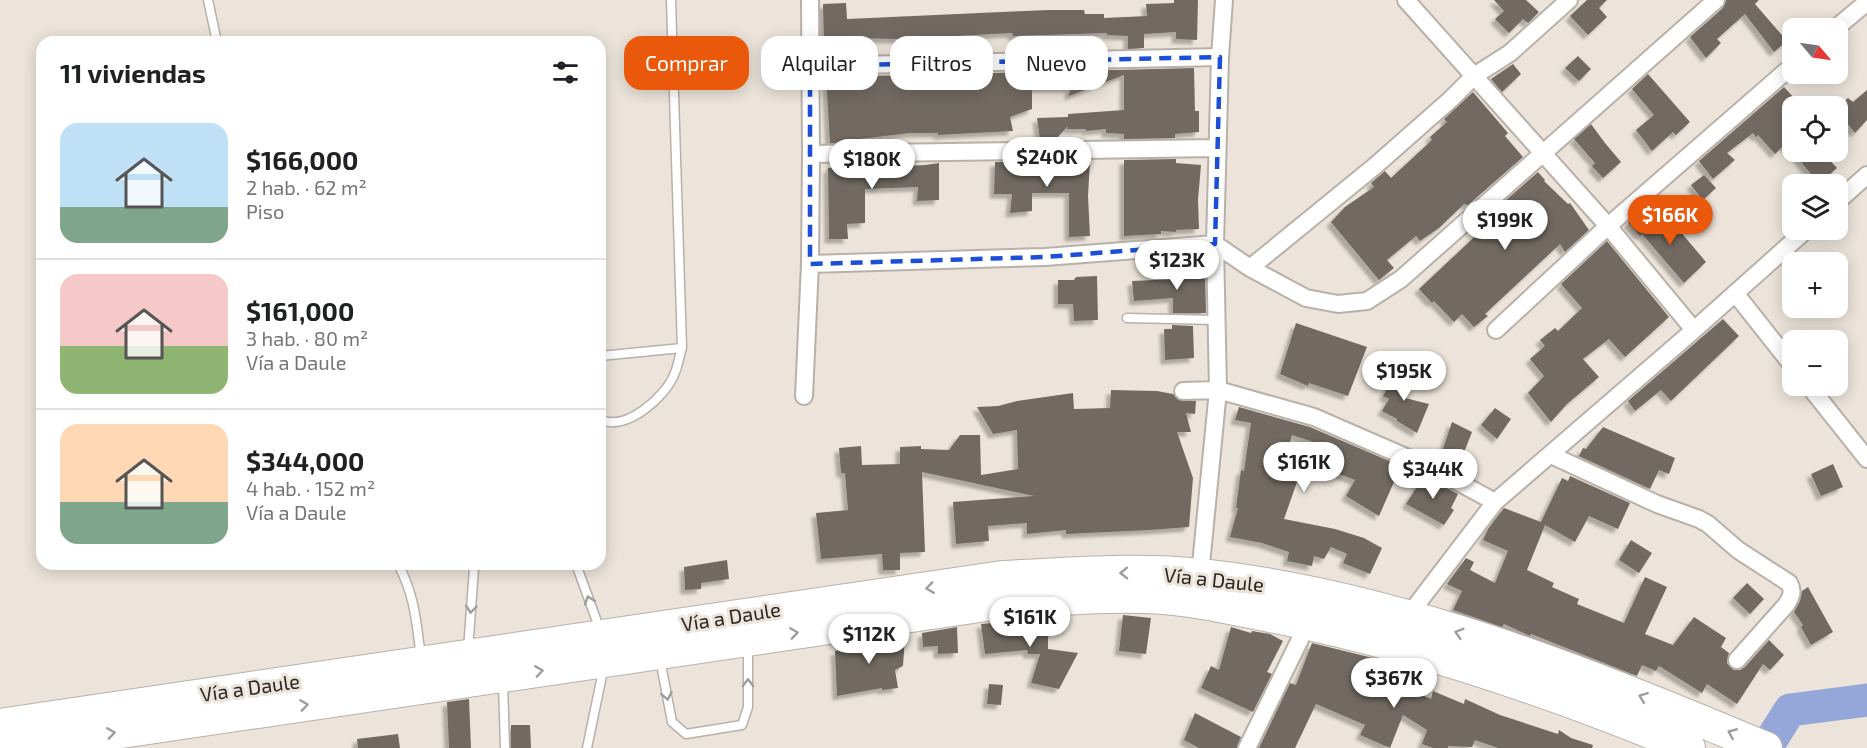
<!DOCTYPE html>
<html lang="es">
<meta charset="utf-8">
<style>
body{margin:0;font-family:"Exo 2",sans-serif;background:#f2f2f2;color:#202124;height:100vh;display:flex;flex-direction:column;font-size:22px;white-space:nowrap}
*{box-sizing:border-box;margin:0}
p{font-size:20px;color:#757577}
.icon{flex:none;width:33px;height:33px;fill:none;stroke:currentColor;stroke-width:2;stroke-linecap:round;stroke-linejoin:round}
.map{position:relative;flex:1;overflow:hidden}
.panel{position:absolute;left:36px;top:36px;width:570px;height:534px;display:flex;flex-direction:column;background:#fff;border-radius:18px;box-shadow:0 3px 15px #0003}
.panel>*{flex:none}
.guide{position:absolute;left:624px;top:36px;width:570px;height:54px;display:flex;gap:12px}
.needle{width:39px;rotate:119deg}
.buttons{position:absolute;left:1782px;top:18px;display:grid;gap:12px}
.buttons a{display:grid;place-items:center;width:66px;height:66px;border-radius:12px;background:#fff;box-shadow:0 3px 15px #0003;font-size:30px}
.price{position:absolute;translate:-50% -51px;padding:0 14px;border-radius:21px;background:#fff;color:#222;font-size:20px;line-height:39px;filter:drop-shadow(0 2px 3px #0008)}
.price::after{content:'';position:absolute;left:50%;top:36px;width:18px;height:14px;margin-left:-9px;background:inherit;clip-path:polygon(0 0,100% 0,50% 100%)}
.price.selected{background:#ea580c;color:#fff}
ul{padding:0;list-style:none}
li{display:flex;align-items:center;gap:18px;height:150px;padding:0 24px}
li+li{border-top:2px solid #e0e0e0}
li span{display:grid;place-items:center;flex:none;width:168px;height:120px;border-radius:18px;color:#555}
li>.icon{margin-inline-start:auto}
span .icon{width:72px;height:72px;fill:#fffc;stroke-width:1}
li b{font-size:26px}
h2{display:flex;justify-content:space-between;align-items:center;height:72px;padding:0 24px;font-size:26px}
.tag{padding:0 21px;border-radius:18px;background:#fff;box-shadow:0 3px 15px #0003;font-size:21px;line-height:54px}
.tag.selected{background:#ea580c;color:#fff}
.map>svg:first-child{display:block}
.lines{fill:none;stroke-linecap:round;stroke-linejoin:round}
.river{stroke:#95a6d8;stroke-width:33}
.building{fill:#726b62;filter:url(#shadow)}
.lane-casing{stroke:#b9b1a8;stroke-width:11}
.street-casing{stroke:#b9b1a8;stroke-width:20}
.highway-casing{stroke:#b9b1a8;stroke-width:34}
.lane{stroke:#fff;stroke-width:8}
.street{stroke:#fff;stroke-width:16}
.highway{stroke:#fff;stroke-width:32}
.oneway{stroke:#9f9d9c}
.marked{fill:none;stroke:#1d4ed8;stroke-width:4.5;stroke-dasharray:12 8;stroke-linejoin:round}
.labels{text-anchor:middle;stroke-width:6;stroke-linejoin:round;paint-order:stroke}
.street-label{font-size:20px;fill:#292623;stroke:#ece4da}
</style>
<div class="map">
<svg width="1867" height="748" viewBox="0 0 1867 748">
<defs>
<filter id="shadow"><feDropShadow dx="-4.5" dy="4.5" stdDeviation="1.5" flood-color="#0004"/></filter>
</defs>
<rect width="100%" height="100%" fill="#ece4da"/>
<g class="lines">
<path class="river" d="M1766,748L1790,710L1867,700"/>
</g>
<path class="building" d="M1174,0H1198L1197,40L1176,39V32L1144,34V48L1128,49V36L1107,35V33L1013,36L1012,33L901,39L847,38V44L824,45L823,4L846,3L847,19L1048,10H1084L1085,14H1104V18L1147,16L1146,4L1174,3Z
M1494,0H1526L1539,12L1528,23L1523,19L1509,33L1495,19L1504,11Z
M1587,0H1607L1599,8L1607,17L1588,35L1570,16Z
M1726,0H1759L1755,4L1787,41L1774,52L1745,14L1717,39L1721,43L1706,58L1690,37L1723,8Z
M1578,56L1591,69L1579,81L1565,68Z
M1513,64L1521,74L1502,92L1491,79Z
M1194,68L1195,111H1199V132L1175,134V138L1124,139V134L1106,133V129L1086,131V129H1067L1068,126L1055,140H1040L1037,118L1068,117V114L1124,110V75L1069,96L1070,88H1032V109L1010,117L1013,131L938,135V133H910L852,140V143H830L826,77Z
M1648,74L1690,122L1676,135L1673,132L1652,151L1636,130L1654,115L1632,89Z
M1784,87L1796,100L1792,104V154L1784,145L1775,154L1758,135L1756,137L1753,133L1727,153L1735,160L1713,179L1699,161Z
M1867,90V120L1855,133L1838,112V107L1848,98L1853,102Z
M1473,92L1508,133L1505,136L1523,157L1468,205L1464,204L1439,228L1420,241L1416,236L1387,260L1394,268L1379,280L1331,222L1345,207L1374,187L1371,183L1385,171L1391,178L1432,140L1430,137L1447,122L1444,119Z
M1591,124L1605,143L1621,162L1603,178L1592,166L1595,163L1574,139Z
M1793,152H1822L1837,168L1819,184Z
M1176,159V163L1201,165L1198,200L1199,229L1176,230V232L1161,231V234L1124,236V160Z
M1069,161V163L1090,162L1088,196L1090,236L1069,237V193H1032V211L1010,213L1012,194H994L995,162Z
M939,163V200L917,201L918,187L865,189V223L847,224L848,239H829L828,168H831V164H853V166L881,165V167L925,165Z
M1538,172L1545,180L1544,181L1568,204L1570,203L1589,230L1565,252L1560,244L1485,314L1488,316L1474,327L1462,314L1454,322L1434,301L1432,303L1419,289L1485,227L1481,222Z
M1704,175L1716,188L1703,200L1691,185Z
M1641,211L1656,229L1669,218L1706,262L1684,283L1642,234L1640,236L1628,223Z
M1607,241L1669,317L1625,357L1609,339L1583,359L1599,377L1567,404L1551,422L1528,393L1544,376L1530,359L1545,346L1540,340L1555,328L1558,331L1582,308L1561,284Z
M1178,267L1205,268L1206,313H1173V298L1134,301L1132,281L1178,279Z
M1097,276L1098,320L1074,321L1073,304H1058V280H1074L1076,277Z
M1723,319L1739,336L1671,401L1661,390L1635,411L1628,401Z
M1296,323L1367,347L1348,396L1309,383L1308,386L1280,374Z
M1172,325L1193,326L1194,358L1165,360L1164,329H1172Z
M1400,367L1417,377L1405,398L1429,404L1417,433L1397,421V419L1382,411L1389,399L1383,396Z
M1111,390L1157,391L1173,394L1179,400L1196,401L1195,414L1186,413L1191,432H1177L1193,478L1189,527L1150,530L1066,534V530L1027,534V523L988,526L989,541L956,544L953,502L1034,496L922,472L925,552L900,553V570H883L882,554L821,559L816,513L848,510L845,473H841L839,448L861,446L862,465L900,464V447L921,446V449L949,450L960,435H980L981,475L1018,469L1017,430L993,434L977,407L998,406L1017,401L1073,393L1074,409L1110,408Z
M1239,407L1310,427L1401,466L1379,516L1346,496L1355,480L1326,469L1335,449L1292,435L1281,477L1297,482L1284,519L1335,529L1364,538L1382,548L1370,574L1343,563L1347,554L1331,547L1324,559L1314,556L1312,566L1287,561L1289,552L1262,543L1230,537L1238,508H1236L1241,470L1244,471L1251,423L1235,420Z
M1495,408L1511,419L1497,439L1481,425Z
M1452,422L1472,432L1461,460L1441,455Z
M1603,427L1675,458L1669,474L1659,470L1650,489L1579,456L1583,448L1586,449Z
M1833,464L1843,487L1821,496L1811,474Z
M1424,476L1458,494L1451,508L1454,510L1444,525L1406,504Z
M1570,476L1630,503L1618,529L1589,516L1575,542L1545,525L1527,570L1554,583L1552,587L1579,599L1577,604L1624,623L1645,577L1667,587L1645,634L1673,645L1694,617L1726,638L1721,647L1729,653L1727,663L1734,670H1740L1745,667L1769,640L1784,655L1770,670L1763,664L1737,704L1707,684L1702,693L1659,666L1656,671L1642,665L1637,676L1531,634L1530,636L1504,624L1502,627L1453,610L1462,591L1447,584L1466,558L1474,562L1470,570L1495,583L1508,551L1483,540L1488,529L1503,509L1504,508L1541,522L1562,478L1568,481Z
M1631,540L1652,553L1639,573L1619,560Z
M727,560L729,579L701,583V589L685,590L684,567Z
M1747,583L1764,599L1750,614L1733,598Z
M1808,587L1833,632L1811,645L1801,627L1803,625L1794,612L1800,601L1802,591Z
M1123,615L1151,618L1146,654L1119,651Z
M1048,618V649L1078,653L1059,689L1031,683L1040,654H1028L1027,650L985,654L981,624Z
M957,627L958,653L938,654V646L923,647L922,633Z
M1231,627L1251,633L1252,631L1270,634L1283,641L1267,672L1272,674L1253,712L1201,688L1211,666L1219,670Z
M900,636H905L903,666L895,670L898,688L882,690V688L837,696L835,651L844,650L843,644Z
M1312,643L1373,658L1388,664L1382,678L1431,699L1433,691L1464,704L1465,699L1500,715L1558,734L1559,730L1571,738L1593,745L1592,748H1498L1475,740L1472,747L1448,746V748H1433L1422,744L1427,730L1403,715L1390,748L1360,735L1365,725L1316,704L1295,748H1259L1290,683L1296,685Z
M989,684L1003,685L1001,705L987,704Z
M469,699L471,748H449L447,702Z
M1195,713L1241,737L1237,748H1199L1184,740Z
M511,725H530L531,748H511Z
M398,734L400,748H358L357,739Z"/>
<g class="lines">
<defs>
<path id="lane" d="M208,0L217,42
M1127,318L1216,320
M600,356L682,348
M600,419C625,433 665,397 674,375C678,367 679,357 682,348L671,0
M398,564C415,596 416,621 421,657
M576,564L600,630
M468,650L474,568L480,564
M660,659L672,722L686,734L742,725L748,707V647
M503,682L505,748
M587,748L604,666"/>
<path id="street" d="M1406,0L1608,226L1694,330
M1836,28L1867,2
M810,66L1220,57
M811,154L1217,148
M1838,201L1867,175
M810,264L1045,257L1215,244L1250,268L1306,298L1338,304L1367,301L1401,279L1716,0
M1250,268L1375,166L1451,99L1474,76L1510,53L1569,0
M1735,293L1792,365
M1496,330L1608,226L1792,66
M1809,386L1867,459
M1183,391L1218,390L1314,417L1438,471L1495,502
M804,396L810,264L811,154L810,0
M1551,455L1657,504L1699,519L1708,524L1738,550L1789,583C1794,592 1791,597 1786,605L1737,660
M1200,575L1218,390L1215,244L1220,57L1224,0
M1408,616L1495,502L1694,330L1806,230
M1247,748L1308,623"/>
<path id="highway" d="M0,725L1002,577C1068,574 1136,568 1201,575C1396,596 1587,673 1766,748
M12,748L1000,603C1048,600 1097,595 1145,597C1187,598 1229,608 1270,616C1414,644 1554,692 1689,748"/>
</defs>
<use href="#lane" class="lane-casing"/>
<use href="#street" class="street-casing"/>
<use href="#highway" class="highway-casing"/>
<use href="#lane" class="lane"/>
<use href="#street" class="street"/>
<use href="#highway" class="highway"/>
</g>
<defs><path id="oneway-chevron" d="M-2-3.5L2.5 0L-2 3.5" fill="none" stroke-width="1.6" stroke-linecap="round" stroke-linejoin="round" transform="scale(1.5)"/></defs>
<g class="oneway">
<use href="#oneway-chevron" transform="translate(1124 573) rotate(179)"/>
<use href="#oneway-chevron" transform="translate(930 588) rotate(172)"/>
<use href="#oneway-chevron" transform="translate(589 600) rotate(-110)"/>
<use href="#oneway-chevron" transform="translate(471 609) rotate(95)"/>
<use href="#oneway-chevron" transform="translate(794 633) rotate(-8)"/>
<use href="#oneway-chevron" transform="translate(1459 633) rotate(-163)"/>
<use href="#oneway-chevron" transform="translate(539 671) rotate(-8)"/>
<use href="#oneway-chevron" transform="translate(748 683) rotate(-90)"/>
<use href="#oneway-chevron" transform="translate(667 696) rotate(79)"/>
<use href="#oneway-chevron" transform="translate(1643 697) rotate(-159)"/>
<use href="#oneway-chevron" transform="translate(304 705) rotate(-8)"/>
<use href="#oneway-chevron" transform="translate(111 733) rotate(-8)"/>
<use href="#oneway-chevron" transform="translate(1732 733) rotate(-157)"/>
</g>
<path class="marked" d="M1220,57L1215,244L1045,257L810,264V66Z"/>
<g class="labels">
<g class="street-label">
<text transform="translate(1214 580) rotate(6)" y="7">Vía a Daule</text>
<text transform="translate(731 617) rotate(-9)" y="7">Vía a Daule</text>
<text transform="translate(250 688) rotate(-8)" y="7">Vía a Daule</text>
</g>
</g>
</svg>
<div class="buttons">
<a><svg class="needle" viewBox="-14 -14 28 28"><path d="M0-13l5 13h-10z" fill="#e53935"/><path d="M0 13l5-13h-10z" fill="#757577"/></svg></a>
<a><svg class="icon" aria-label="locate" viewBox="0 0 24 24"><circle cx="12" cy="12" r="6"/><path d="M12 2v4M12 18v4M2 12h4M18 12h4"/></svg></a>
<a><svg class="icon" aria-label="layers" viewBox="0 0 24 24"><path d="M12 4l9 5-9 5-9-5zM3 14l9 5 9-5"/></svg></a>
<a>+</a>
<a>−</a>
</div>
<b class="price" style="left:1047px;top:188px">$240K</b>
<b class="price" style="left:872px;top:190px">$180K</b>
<b class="price selected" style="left:1670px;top:246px">$166K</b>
<b class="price" style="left:1505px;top:251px">$199K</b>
<b class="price" style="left:1177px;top:291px">$123K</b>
<b class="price" style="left:1404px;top:402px">$195K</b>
<b class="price" style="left:1304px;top:493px">$161K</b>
<b class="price" style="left:1433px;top:500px">$344K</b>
<b class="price" style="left:1030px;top:648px">$161K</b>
<b class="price" style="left:869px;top:665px">$112K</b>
<b class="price" style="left:1394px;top:709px">$367K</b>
<div class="guide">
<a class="tag selected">Comprar</a>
<a class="tag">Alquilar</a>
<a class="tag">Filtros</a>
<a class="tag">Nuevo</a>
</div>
<section class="panel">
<h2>11 viviendas<svg class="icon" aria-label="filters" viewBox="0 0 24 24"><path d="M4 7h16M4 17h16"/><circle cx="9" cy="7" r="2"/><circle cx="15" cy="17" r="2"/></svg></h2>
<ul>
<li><span style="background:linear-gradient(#bfe0f5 70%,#7fa58c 0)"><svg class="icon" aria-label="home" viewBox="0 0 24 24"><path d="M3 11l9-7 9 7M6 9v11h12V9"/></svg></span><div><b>$166,000</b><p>2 hab. · 62 m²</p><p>Piso</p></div></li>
<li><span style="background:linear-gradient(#f6c9c9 60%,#8fb573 0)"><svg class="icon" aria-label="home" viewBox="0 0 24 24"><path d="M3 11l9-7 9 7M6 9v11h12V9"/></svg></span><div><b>$161,000</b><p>3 hab. · 80 m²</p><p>Vía a Daule</p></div></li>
<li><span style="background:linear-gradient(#ffd9b3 65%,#7fa58c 0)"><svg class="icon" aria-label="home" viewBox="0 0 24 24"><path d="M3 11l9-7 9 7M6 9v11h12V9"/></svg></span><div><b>$344,000</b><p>4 hab. · 152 m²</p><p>Vía a Daule</p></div></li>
</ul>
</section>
</div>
